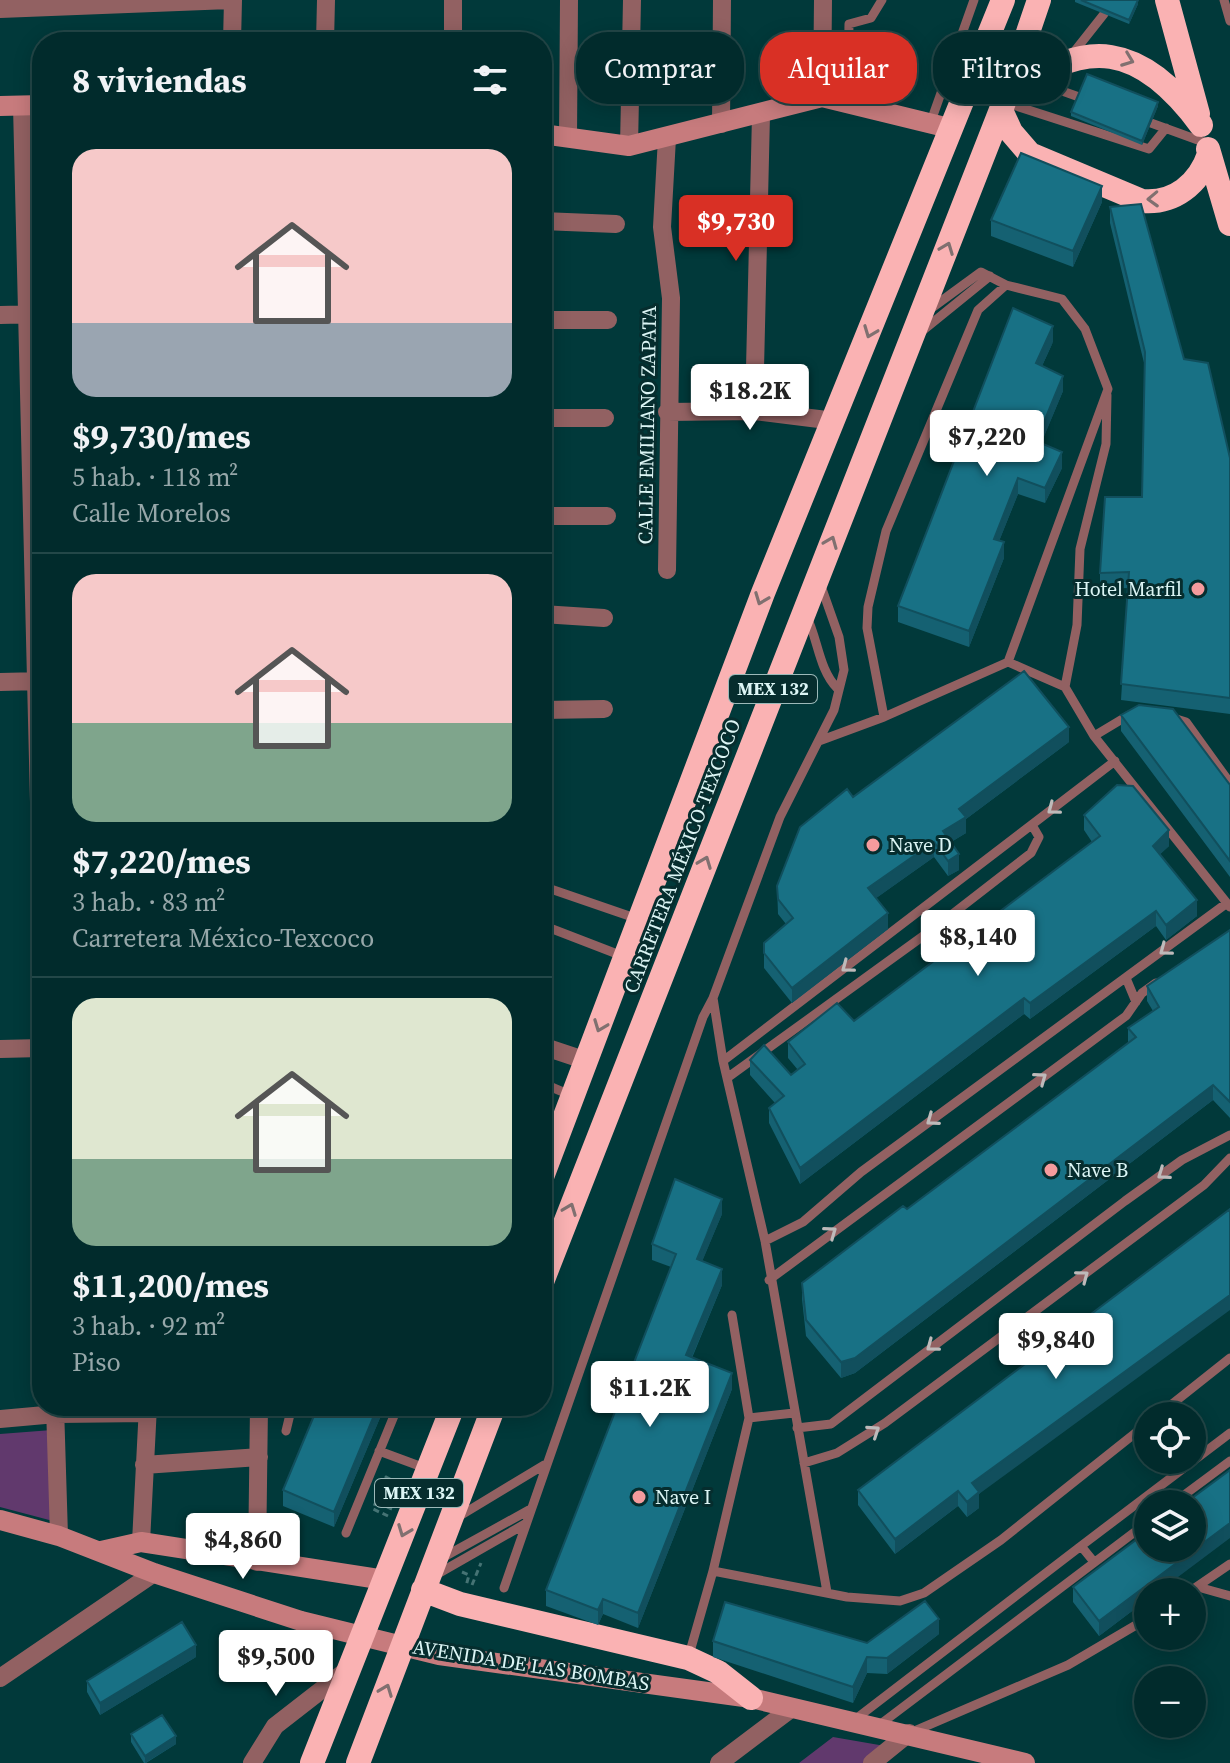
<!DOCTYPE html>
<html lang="es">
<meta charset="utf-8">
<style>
body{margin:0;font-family:"Source Serif 4",serif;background:#0f3738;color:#f1f3f6;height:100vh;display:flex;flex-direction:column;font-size:30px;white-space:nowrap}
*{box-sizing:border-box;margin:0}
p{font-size:26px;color:#96a7a9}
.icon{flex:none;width:44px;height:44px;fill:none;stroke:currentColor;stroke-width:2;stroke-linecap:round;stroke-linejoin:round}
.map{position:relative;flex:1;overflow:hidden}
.details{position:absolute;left:32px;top:32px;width:520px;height:1384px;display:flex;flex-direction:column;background:#012b2c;border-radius:32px;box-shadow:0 4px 20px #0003,0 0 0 2px #234748}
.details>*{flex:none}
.hud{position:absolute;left:576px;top:32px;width:534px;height:72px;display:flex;gap:16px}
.fabs{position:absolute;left:1134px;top:1402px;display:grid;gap:16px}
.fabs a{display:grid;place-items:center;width:72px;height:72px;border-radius:50%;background:#012b2c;box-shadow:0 4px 20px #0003,0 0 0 2px #234748;font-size:40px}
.price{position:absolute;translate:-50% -68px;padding:0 18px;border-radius:8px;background:#fff;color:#222;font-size:26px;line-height:52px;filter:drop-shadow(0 2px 4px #0008)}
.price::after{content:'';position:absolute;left:50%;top:48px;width:24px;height:18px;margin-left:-12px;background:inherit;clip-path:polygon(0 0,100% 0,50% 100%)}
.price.on{background:#d93025;color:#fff}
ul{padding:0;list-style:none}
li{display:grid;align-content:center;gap:16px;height:424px;padding:0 40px}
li+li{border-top:2px solid #234748}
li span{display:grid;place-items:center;height:248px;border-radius:24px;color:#555}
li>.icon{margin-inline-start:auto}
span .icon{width:144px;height:144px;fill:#fffc;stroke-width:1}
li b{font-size:34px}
h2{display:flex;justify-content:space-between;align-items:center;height:96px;padding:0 40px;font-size:34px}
.chip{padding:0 28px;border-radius:32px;background:#012b2c;box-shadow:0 4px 20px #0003,0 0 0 2px #234748;font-size:28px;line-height:72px}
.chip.on{background:#d93025;color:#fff}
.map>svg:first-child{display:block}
.green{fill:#61396d}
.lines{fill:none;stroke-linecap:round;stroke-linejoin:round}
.path{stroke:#457374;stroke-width:3;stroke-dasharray:6 4;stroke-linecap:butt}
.lane{stroke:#926162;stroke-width:9}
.street{stroke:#926162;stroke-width:18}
.secondary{stroke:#c77b7d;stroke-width:20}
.highway{stroke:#fab2b3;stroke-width:24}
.wall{fill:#156172}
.shaded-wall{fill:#114f5d}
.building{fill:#187185;stroke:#114f5d;stroke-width:2}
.oneway{stroke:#807070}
.oneway2{stroke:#bebaba}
.poi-dot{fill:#f59b9d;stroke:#062d2e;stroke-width:3}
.labels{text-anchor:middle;stroke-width:6;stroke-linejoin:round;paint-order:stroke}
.shield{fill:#062d2e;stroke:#9cb9b9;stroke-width:2}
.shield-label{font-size:18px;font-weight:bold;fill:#dcf5f5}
.street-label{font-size:20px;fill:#dcf5f5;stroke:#062d2e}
.poi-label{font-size:20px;fill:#dcf5f5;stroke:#062d2e;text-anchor:start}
</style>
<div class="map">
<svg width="1230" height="1763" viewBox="0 0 1230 1763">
<rect width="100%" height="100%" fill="#01393a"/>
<path class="green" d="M52,1430L53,1521L0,1507V1434Z
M833,1737L885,1746L864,1763H799Z"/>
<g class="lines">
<path class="path" d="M388,1516L373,1509L386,1477L390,1479L380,1504L392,1509
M462,1572L469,1575L466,1586
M472,1585L481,1563"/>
<path class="lane" d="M1224,0L1230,21
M1070,57L1104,14
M823,78C855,68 848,53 849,24L871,18L882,0
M1037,82L1079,97
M1007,103L1149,149L1166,128
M1151,123L1206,143
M930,124L974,0
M929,310L981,272L1006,285
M921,332L990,276
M806,615C818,639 819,670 837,688
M1008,662L1065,687L1094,736L1230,907
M1065,687L1077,625L1080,549L1106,444L1107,395
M1170,717L1186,722L1230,783
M1094,736L1129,715
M819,741L884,717L1008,662L1108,389L1085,329L1062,299L1006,285L978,310L886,531L868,607L867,628L884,717
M542,886L638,919
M542,925L625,957
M1126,978L1136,1002
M713,998L723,1061L765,1241L827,1592
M723,1061L1115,761
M727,1078L937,926L1031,853L1039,837L1032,825
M542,1083L570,1095
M765,1241L803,1222L861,1172L1227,903
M769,1280L1126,1016L1142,993L1156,983
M1157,1416L1230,1358
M749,1418L794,1413
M797,1428L831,1424L1125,1201L1182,1160L1230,1135
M286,1431L292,1406
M379,1451L425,1468
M804,1463L837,1453L885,1423L1204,1185L1230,1158
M1172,1504L1230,1461
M458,1517L544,1465
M346,1533L398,1406
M442,1558L529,1510
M1094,1562L1081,1546L1230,1433
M713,1571L749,1418L732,1315
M434,1576L525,1524
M1198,1587L1230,1596
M504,1588L703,1017L713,998L780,817L834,710L844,670L839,637L821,586
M1189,1592L1230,1564
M689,1655L713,1571L847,1597L900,1601L924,1593L1001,1540L1148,1423
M853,1721L1081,1546
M878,1726L1148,1522
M910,1733L1068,1665L1148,1618"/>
<path class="street" d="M0,9L230,0
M232,42L233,0
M325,42L326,0
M453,42V0
M822,97L823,0
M22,106L42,925
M721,124L722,0
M568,137L569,0
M667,138L662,227L671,298L667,570
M629,146L632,0
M542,221L616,224
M0,315L42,314
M542,320H608
M754,411L761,115
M667,412L754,411L835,421
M542,418H605
M542,516H607
M542,614L604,618
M0,682L42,681
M542,710L604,709
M542,1046L587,1061
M0,1049L42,1048
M55,1406L59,1536
M0,1419L56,1414L148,1413
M144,1465L259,1457
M141,1542L148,1406
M257,1562L259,1406
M0,1678L154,1573
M252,1763L275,1726L347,1670
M719,1763L792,1708
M872,1763L909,1733"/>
<path class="secondary" d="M0,106L42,105
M542,134L629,146L822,97L949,128
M0,1520L59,1536L154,1573L301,1621L439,1655L751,1698L1025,1763
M101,1551L141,1542L385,1580"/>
<path class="highway" d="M1167,0L1198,114
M1006,97C1086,34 1141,44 1201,125
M1001,110L1011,132L1030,154L1142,201C1174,204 1199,184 1209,154
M1208,149L1230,224
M542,1177L763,593L1003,0
M542,1282L1006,97L1039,0
M423,1590L460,1604L688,1658L718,1672L751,1698
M312,1763L453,1406
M358,1763L494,1406"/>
</g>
<path class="wall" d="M1075,0H1138V4L1129,24L1075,2Z
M1158,106L1142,145L1071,116V112Z
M1102,202L1073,267L991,236V220Z
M1110,207L1184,359L1230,458V714L1121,700L1128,588L1100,589V573L1142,497L1145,367L1110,223Z
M1053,342L1042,366L1063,391L1041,443L1062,468L1045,503L1018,494L999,541L1004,558L969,647L898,622V606Z
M1121,715L1230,785V877L1121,731Z
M1069,742L966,819V833L951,842L959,870L948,876L934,857L876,898L888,929L792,1003L764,968V943L786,924L778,914L777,886L853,797Z
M1084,815L1169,846L1160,854L1197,916L1166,940L1156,926L1030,1019L1024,1014L800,1184L769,1123V1108L775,1103L750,1075V1060L791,1075L798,1070L788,1058V1042L854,1021L1092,842L1084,830Z
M1230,930V1118L1213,1100L855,1373L841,1378L806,1336L802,1299V1283L907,1209L1128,1043V1028L1153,1011L1147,1001V986Z
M1230,1209L979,1494V1508L967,1517L958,1506L895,1554L858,1505V1490Z
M722,1214L702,1261L722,1285L692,1358L732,1389L638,1628L603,1614L598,1625L546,1606V1590L671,1267L652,1260V1244Z
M385,1406L334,1527L283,1506V1490Z
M1073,1587L1148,1592V1599L1099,1636L1073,1602Z
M939,1634L887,1674L867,1673L853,1703L713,1657V1641L867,1643Z
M196,1657L100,1715L87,1692V1681Z
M131,1734L176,1744L146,1763H144L131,1742Z"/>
<path class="shaded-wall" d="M1138,0V4L1129,24V20Z
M1158,102V106L1142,145V141Z
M1102,186V202L1073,267V251Z
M1053,326V342L1036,379V363Z
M1063,376V391L1036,456V441Z
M1062,452V468L1045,503V488Z
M1018,478V494L994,554V539Z
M1004,542V558L969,647V631Z
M1069,727V742L966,819V833L943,847V831L959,809Z
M1169,830V846L1153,861V846Z
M934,842V857L868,904V888Z
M959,854V870L948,876V861Z
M1197,900V916L1166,940V925Z
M1156,911V926L1030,1019V1003Z
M888,913V929L792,1003V988Z
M1024,998V1014L800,1184V1168Z
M1213,1085V1100L855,1373L841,1378V1362Z
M722,1199V1214L697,1274V1259Z
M722,1269V1285L686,1371V1355Z
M1230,1295V1310L979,1494V1508L967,1517V1502L972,1483Z
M732,1373V1389L638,1628V1613Z
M378,1406H385L334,1527V1512Z
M958,1491V1506L895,1554V1539Z
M1230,1523V1538L1158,1592H1148V1599L1099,1636V1621Z
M603,1599V1614L598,1625V1610Z
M939,1619V1634L887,1674V1658Z
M196,1645V1657L100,1715V1703Z
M867,1657V1673L853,1703V1687Z
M176,1736V1744L145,1763V1756Z"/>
<path class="building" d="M1081,0H1138L1129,20Z
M1087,74L1158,102L1142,141L1071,112Z
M1021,153L1102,186L1073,251L991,220Z
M1141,204L1184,359L1208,363L1230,458V698L1121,684L1129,572L1100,573L1105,497H1142L1145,352L1110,207Z
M1013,308L1053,326L1036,363L1063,376L1036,441L1062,452L1045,488L1018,478L994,539L1004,542L969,631L898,606Z
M1024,671L1069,727L959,809L966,817L943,831L959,854L948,861L934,842L868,888L888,913L792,988L764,953V943L793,918L778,899L777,886L800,827L847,789L853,797Z
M1139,705L1173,709L1230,785V861L1121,715Z
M1117,785L1133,786L1169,830L1153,846L1197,900L1166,925L1156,911L1030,1003L1024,998L800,1168L769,1108L784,1096L750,1060L764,1045L791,1075L805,1064L788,1042L837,1003L854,1021L1100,836L1084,815Z
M1230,930V1102L1213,1085L855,1358L841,1362L806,1320L802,1283L903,1206L907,1209L1136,1037L1128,1028L1159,1007L1147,986Z
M675,1179L722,1199L697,1259L722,1269L686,1355L732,1373L638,1613L603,1599L598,1610L546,1590L676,1254L652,1244Z
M1230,1209V1295L972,1483L979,1492L967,1502L958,1491L895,1539L858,1490Z
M318,1406H378L334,1512L283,1490Z
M1230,1470V1523L1099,1621L1073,1587L1148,1531V1548H1192V1504H1184Z
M925,1601L939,1619L887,1658L867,1657L853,1687L713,1641L725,1602L867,1643Z
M182,1622L196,1645L100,1703L87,1681Z
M162,1715L176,1736L145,1756L131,1734Z"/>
<defs><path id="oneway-chevron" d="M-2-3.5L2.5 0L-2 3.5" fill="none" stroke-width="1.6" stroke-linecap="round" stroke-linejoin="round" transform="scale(2)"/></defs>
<g class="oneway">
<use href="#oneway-chevron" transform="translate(1128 60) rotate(21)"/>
<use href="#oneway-chevron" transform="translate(1153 199) rotate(178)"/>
<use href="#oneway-chevron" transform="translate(947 248) rotate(-69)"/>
<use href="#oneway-chevron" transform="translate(870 332) rotate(111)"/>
<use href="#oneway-chevron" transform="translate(831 542) rotate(-68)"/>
<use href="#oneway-chevron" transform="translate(761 599) rotate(111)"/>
<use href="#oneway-chevron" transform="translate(705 862) rotate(-69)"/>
<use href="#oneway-chevron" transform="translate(600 1026) rotate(111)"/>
<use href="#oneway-chevron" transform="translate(570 1209) rotate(-69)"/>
<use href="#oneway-chevron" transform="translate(404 1531) rotate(111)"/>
<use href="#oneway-chevron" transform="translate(386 1690) rotate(-69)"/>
</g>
<g class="oneway2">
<use href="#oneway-chevron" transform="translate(1053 809) rotate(143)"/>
<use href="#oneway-chevron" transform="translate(1165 950) rotate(143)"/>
<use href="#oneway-chevron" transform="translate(847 967) rotate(143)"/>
<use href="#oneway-chevron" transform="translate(1041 1078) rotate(-36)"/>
<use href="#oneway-chevron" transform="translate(932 1120) rotate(144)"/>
<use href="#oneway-chevron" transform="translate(1163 1174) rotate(145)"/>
<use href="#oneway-chevron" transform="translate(831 1232) rotate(-36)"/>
<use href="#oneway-chevron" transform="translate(1083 1276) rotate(-37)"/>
<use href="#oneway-chevron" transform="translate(932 1346) rotate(143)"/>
<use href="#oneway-chevron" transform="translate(874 1431) rotate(-34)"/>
</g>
<g class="poi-dot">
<circle cx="1198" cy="589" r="8"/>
<circle cx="873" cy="845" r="8"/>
<circle cx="1051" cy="1170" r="8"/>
<circle cx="639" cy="1497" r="8"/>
</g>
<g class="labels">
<g class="shield">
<rect x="729" y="675" width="88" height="28" rx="6"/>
<rect x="375" y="1479" width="88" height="28" rx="6"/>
</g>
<g class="shield-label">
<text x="773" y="695">MEX 132</text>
<text x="419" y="1499">MEX 132</text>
</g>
<g class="street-label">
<text transform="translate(647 425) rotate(-89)" y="7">CALLE EMILIANO ZAPATA</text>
<text transform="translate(682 856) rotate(-69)" y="7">CARRETERA MÉXICO-TEXCOCO</text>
<text transform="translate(531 1665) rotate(9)" y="7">AVENIDA DE LAS BOMBAS</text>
</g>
<g class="poi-label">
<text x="1182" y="596" text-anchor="end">Hotel Marfil</text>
<text x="889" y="852">Nave D</text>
<text x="1067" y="1177">Nave B</text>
<text x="655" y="1504">Nave I</text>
</g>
</g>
</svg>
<div class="fabs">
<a><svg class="icon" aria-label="locate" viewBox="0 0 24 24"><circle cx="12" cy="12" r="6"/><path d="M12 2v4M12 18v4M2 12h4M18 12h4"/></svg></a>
<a><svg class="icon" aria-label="layers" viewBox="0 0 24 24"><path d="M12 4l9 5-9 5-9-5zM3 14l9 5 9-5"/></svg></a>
<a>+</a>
<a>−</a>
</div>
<b class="price on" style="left:736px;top:263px">$9,730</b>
<b class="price" style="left:750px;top:432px">$18.2K</b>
<b class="price" style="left:987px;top:478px">$7,220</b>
<b class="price" style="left:978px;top:978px">$8,140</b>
<b class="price" style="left:1056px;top:1381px">$9,840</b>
<b class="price" style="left:650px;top:1429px">$11.2K</b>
<b class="price" style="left:243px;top:1581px">$4,860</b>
<b class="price" style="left:276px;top:1698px">$9,500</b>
<div class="hud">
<a class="chip">Comprar</a>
<a class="chip on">Alquilar</a>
<a class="chip">Filtros</a>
</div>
<section class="details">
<h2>8 viviendas<svg class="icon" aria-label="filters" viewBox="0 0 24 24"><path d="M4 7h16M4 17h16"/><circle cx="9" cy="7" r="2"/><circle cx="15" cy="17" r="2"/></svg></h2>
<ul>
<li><span style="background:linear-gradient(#f6c9c9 70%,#9aa5b1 0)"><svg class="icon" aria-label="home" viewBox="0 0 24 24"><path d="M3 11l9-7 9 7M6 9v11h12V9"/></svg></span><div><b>$9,730/mes</b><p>5 hab. · 118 m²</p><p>Calle Morelos</p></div></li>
<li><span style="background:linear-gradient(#f6c9c9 60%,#7fa58c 0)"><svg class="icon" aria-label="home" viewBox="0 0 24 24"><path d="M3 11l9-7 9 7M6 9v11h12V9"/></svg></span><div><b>$7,220/mes</b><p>3 hab. · 83 m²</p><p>Carretera México-Texcoco</p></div></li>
<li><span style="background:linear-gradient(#dfe7d0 65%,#7fa58c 0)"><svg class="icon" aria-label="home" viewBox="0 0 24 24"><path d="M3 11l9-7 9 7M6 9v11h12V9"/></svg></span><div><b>$11,200/mes</b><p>3 hab. · 92 m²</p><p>Piso</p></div></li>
</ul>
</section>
</div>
